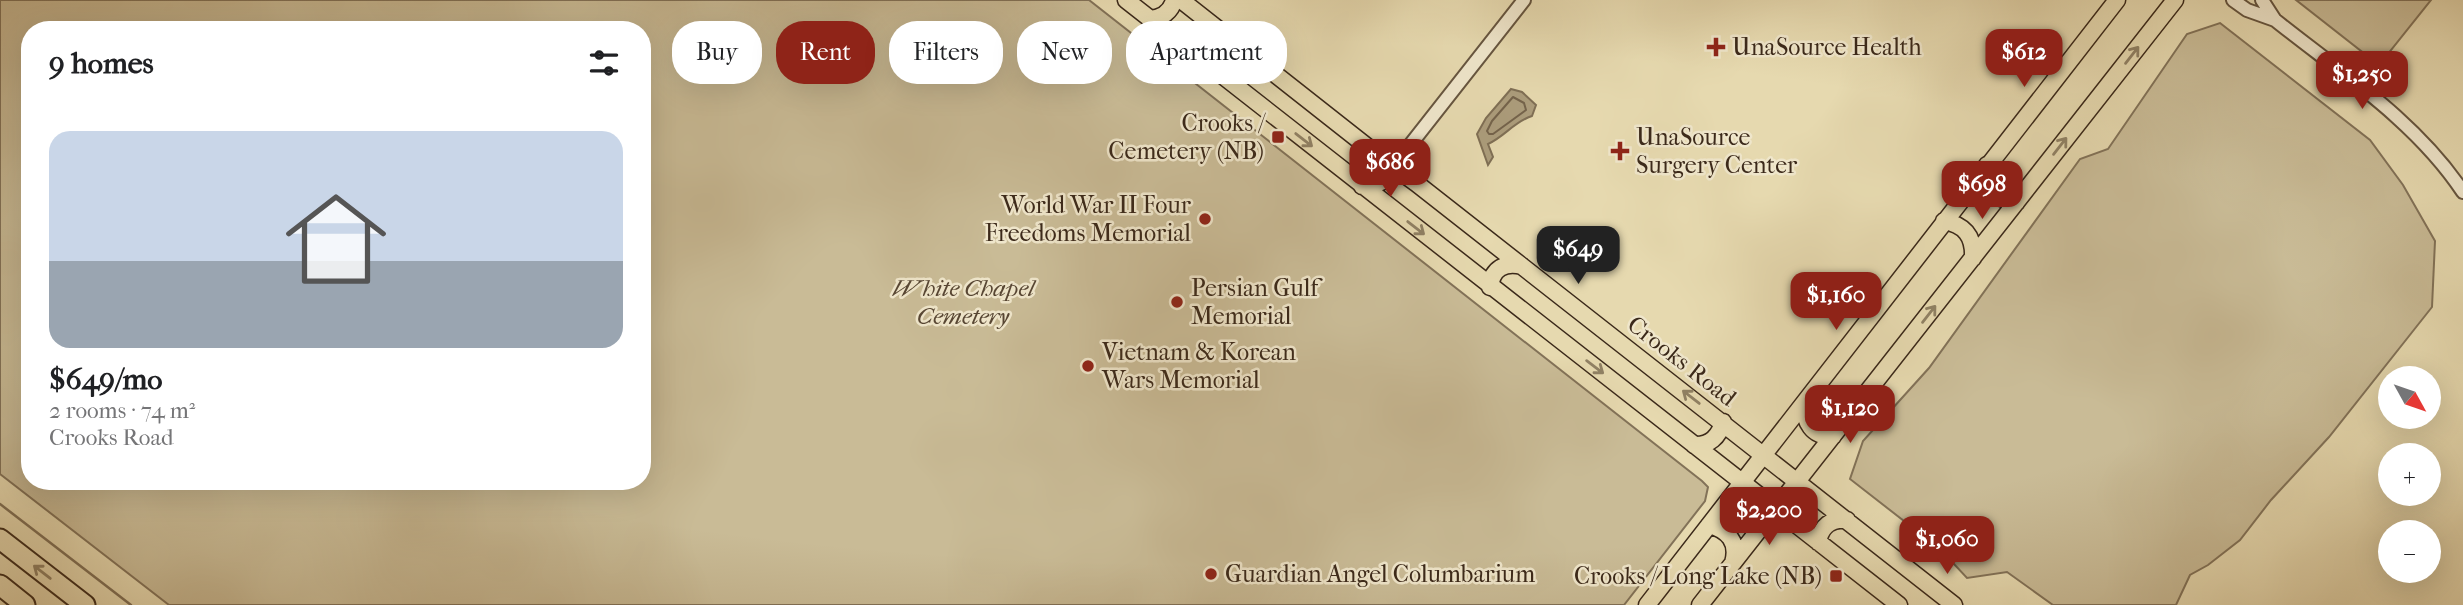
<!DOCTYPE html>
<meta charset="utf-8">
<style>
body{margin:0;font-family:"IM FELL French Canon",serif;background:#f6f6f6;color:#202124;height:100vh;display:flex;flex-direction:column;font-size:26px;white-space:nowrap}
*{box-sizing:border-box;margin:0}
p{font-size:23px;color:#757577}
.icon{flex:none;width:38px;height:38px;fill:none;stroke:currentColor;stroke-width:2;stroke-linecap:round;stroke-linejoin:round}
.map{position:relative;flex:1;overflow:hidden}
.drawer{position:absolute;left:21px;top:21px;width:630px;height:469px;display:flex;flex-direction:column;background:#fff;border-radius:28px;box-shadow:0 7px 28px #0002}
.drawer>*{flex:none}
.top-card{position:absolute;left:672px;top:21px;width:665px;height:63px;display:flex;gap:14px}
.needle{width:46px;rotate:130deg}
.fabs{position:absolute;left:2378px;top:366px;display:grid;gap:14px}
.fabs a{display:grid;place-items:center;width:63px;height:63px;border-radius:50%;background:#fff;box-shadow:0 7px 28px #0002;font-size:35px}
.price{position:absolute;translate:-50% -60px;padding:0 16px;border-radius:14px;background:#8f2418;color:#fff;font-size:23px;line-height:46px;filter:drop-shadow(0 2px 4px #0008)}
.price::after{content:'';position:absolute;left:50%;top:42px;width:21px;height:16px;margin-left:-10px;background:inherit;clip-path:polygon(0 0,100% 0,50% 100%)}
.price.on{background:#222;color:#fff}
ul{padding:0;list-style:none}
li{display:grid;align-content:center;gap:14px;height:371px;padding:0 28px}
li+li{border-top:2px solid #e0e0e0}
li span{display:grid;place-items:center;height:217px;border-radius:21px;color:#555}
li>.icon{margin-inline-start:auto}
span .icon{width:126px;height:126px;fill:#fffc;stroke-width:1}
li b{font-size:30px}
h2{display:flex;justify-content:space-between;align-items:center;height:84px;padding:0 28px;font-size:30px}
.chip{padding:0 24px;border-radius:28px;background:#fff;box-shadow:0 7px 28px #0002;font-size:24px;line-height:63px}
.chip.on{background:#8f2418;color:#fff}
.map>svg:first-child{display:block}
.green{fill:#c9bb96;stroke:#827258;stroke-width:2;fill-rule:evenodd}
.water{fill:#ac9d7c;stroke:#7f6f55;stroke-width:2}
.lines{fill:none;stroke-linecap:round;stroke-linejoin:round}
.shore{stroke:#74634b;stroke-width:2}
.stream{stroke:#7f6f55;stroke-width:2.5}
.minor-casing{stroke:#66553f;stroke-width:16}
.major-casing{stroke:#3b291a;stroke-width:19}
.highway-casing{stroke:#3b291a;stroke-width:23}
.minor{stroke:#efe6cb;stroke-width:12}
.major{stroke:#e6d9af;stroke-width:16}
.highway{stroke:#e6d9af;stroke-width:19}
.oneway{stroke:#908164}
.poi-dot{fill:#8f2418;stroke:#efe6cb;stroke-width:2.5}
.labels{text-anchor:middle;stroke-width:5;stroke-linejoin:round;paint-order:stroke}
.poi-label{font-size:24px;fill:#3b291a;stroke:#efe6cb;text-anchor:start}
.park-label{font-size:24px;font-style:italic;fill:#574633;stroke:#efe6cb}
.street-label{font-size:24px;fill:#3b291a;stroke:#efe6cb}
</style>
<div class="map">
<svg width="2463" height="605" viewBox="0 0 2463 605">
<rect width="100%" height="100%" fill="#e6d9af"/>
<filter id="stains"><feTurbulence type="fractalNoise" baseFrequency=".00286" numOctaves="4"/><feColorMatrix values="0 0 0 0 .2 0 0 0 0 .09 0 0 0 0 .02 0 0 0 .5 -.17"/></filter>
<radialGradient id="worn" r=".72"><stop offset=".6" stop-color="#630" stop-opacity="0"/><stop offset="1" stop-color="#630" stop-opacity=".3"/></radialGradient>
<path class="green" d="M0,0H1089L1702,481L1708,487L1705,501L1624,605H169L0,474ZM30,30H642V481H30Z
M2296,0H2431L2379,65Z
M2220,23L2370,140L2403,185L2435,241L2432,307L2329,437L2271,500L2240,540L2208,565L2190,575L2176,605H2053L2007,572L1967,578L1940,549L1850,479L1863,441L1929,368L2080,159L2108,149L2187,34Z"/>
<path class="water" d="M1511,89L1522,92L1536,105L1532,116C1515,121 1504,137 1488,144L1493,157L1488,165L1477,134L1486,118Z"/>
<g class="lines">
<path class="shore" d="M1513,97L1524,103L1526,110L1493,134H1489L1487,131L1492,121Z"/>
<path class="stream" d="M0,504L131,605"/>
<defs>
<path id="minor" d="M2233,0L2247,10L2275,20
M2262,0L2275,20C2340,72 2416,121 2463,192
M1395,169L1403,154L1524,0"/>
<path id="major" d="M1126,0L1899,605
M1181,0L1379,156L1416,183L1954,605
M1150,19C1162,18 1171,12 1174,0
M1198,56L1201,46L1208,39L1228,37
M1987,165C1986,187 1994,199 2016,203
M1362,186C1377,186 1387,181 1395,169
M1944,221C1965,225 1974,236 1973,258
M1490,287C1492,268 1505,262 1522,266
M1804,403C1804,422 1812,437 1833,436
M1694,445C1709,446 1719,437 1723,422
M1709,525C1728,530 1739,542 1733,563
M1818,542C1821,526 1831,518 1847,520
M1647,605L2117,0
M1700,605L2175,0"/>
<path id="highway" d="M0,539L85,605
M0,585L25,605"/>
</defs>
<use href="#minor" class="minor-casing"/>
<use href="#major" class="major-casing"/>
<use href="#highway" class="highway-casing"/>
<use href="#minor" class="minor"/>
<use href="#major" class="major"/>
<use href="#highway" class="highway"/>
</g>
<defs><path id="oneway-shaft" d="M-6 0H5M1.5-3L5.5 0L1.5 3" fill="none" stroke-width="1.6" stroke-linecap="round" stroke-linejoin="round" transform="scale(1.75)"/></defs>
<g class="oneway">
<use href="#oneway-shaft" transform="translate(2132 55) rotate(-52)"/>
<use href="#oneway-shaft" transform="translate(1304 140) rotate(38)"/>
<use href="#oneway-shaft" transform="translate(2060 146) rotate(-52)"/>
<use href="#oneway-shaft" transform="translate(1416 228) rotate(38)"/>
<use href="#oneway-shaft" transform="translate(1929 314) rotate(-52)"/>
<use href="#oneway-shaft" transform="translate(1595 367) rotate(37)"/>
<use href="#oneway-shaft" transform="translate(1691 397) rotate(-142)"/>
<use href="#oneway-shaft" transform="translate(42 572) rotate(-142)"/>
</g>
<g class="poi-dot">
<path d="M1712.5 36.5h7v7h7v7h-7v7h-7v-7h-7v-7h7z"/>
<rect x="1271" y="130" width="14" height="14" rx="3.5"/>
<path d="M1616.5 140.5h7v7h7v7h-7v7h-7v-7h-7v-7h7z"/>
<circle cx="1205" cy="219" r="7"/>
<circle cx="1177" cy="302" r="7"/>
<circle cx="1088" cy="366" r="7"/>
<circle cx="1211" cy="574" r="7"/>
<rect x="1829" y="569" width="14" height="14" rx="3.5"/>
</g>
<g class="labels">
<g class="poi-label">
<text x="1732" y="55">UnaSource Health</text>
<text x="1264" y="131" text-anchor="end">Crooks /<tspan x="1264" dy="28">Cemetery (NB)</tspan></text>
<text x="1636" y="145">UnaSource<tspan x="1636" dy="28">Surgery Center</tspan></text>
<text x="1191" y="213" text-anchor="end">World War II Four<tspan x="1191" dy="28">Freedoms Memorial</tspan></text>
<text x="1191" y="296">Persian Gulf<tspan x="1191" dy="28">Memorial</tspan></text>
<text x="1102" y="360">Vietnam &amp; Korean<tspan x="1102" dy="28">Wars Memorial</tspan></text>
<text x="1225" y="582">Guardian Angel Columbarium</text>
<text x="1822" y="584" text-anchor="end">Crooks / Long Lake (NB)</text>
</g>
<g class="park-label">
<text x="963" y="296">White Chapel<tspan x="963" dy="28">Cemetery</tspan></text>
</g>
<g class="street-label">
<text transform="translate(1682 361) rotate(38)" y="8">Crooks Road</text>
</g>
</g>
<rect width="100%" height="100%" filter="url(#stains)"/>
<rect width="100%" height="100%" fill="url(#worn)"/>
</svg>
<div class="fabs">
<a><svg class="needle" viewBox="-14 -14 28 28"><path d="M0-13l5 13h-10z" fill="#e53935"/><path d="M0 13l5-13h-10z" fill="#757577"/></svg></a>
<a>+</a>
<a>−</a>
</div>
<b class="price" style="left:2024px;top:89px">$612</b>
<b class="price" style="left:2362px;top:111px">$1,250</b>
<b class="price" style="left:1390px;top:199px">$686</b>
<b class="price" style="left:1982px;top:221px">$698</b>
<b class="price on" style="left:1578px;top:286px">$649</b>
<b class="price" style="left:1836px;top:332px">$1,160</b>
<b class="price" style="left:1850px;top:445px">$1,120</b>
<b class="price" style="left:1769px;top:547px">$2,200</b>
<b class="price" style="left:1947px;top:576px">$1,060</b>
<div class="top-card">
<a class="chip">Buy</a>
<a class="chip on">Rent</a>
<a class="chip">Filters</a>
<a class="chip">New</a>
<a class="chip">Apartment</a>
</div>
<section class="drawer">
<h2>9 homes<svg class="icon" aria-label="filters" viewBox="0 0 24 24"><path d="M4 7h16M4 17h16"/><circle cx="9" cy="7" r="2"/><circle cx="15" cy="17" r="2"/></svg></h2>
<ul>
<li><span style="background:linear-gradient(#c9d6e8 60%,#9aa5b1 0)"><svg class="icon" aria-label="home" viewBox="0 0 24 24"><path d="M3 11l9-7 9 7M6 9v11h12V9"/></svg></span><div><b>$649/mo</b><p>2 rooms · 74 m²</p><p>Crooks Road</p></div></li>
</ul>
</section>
</div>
